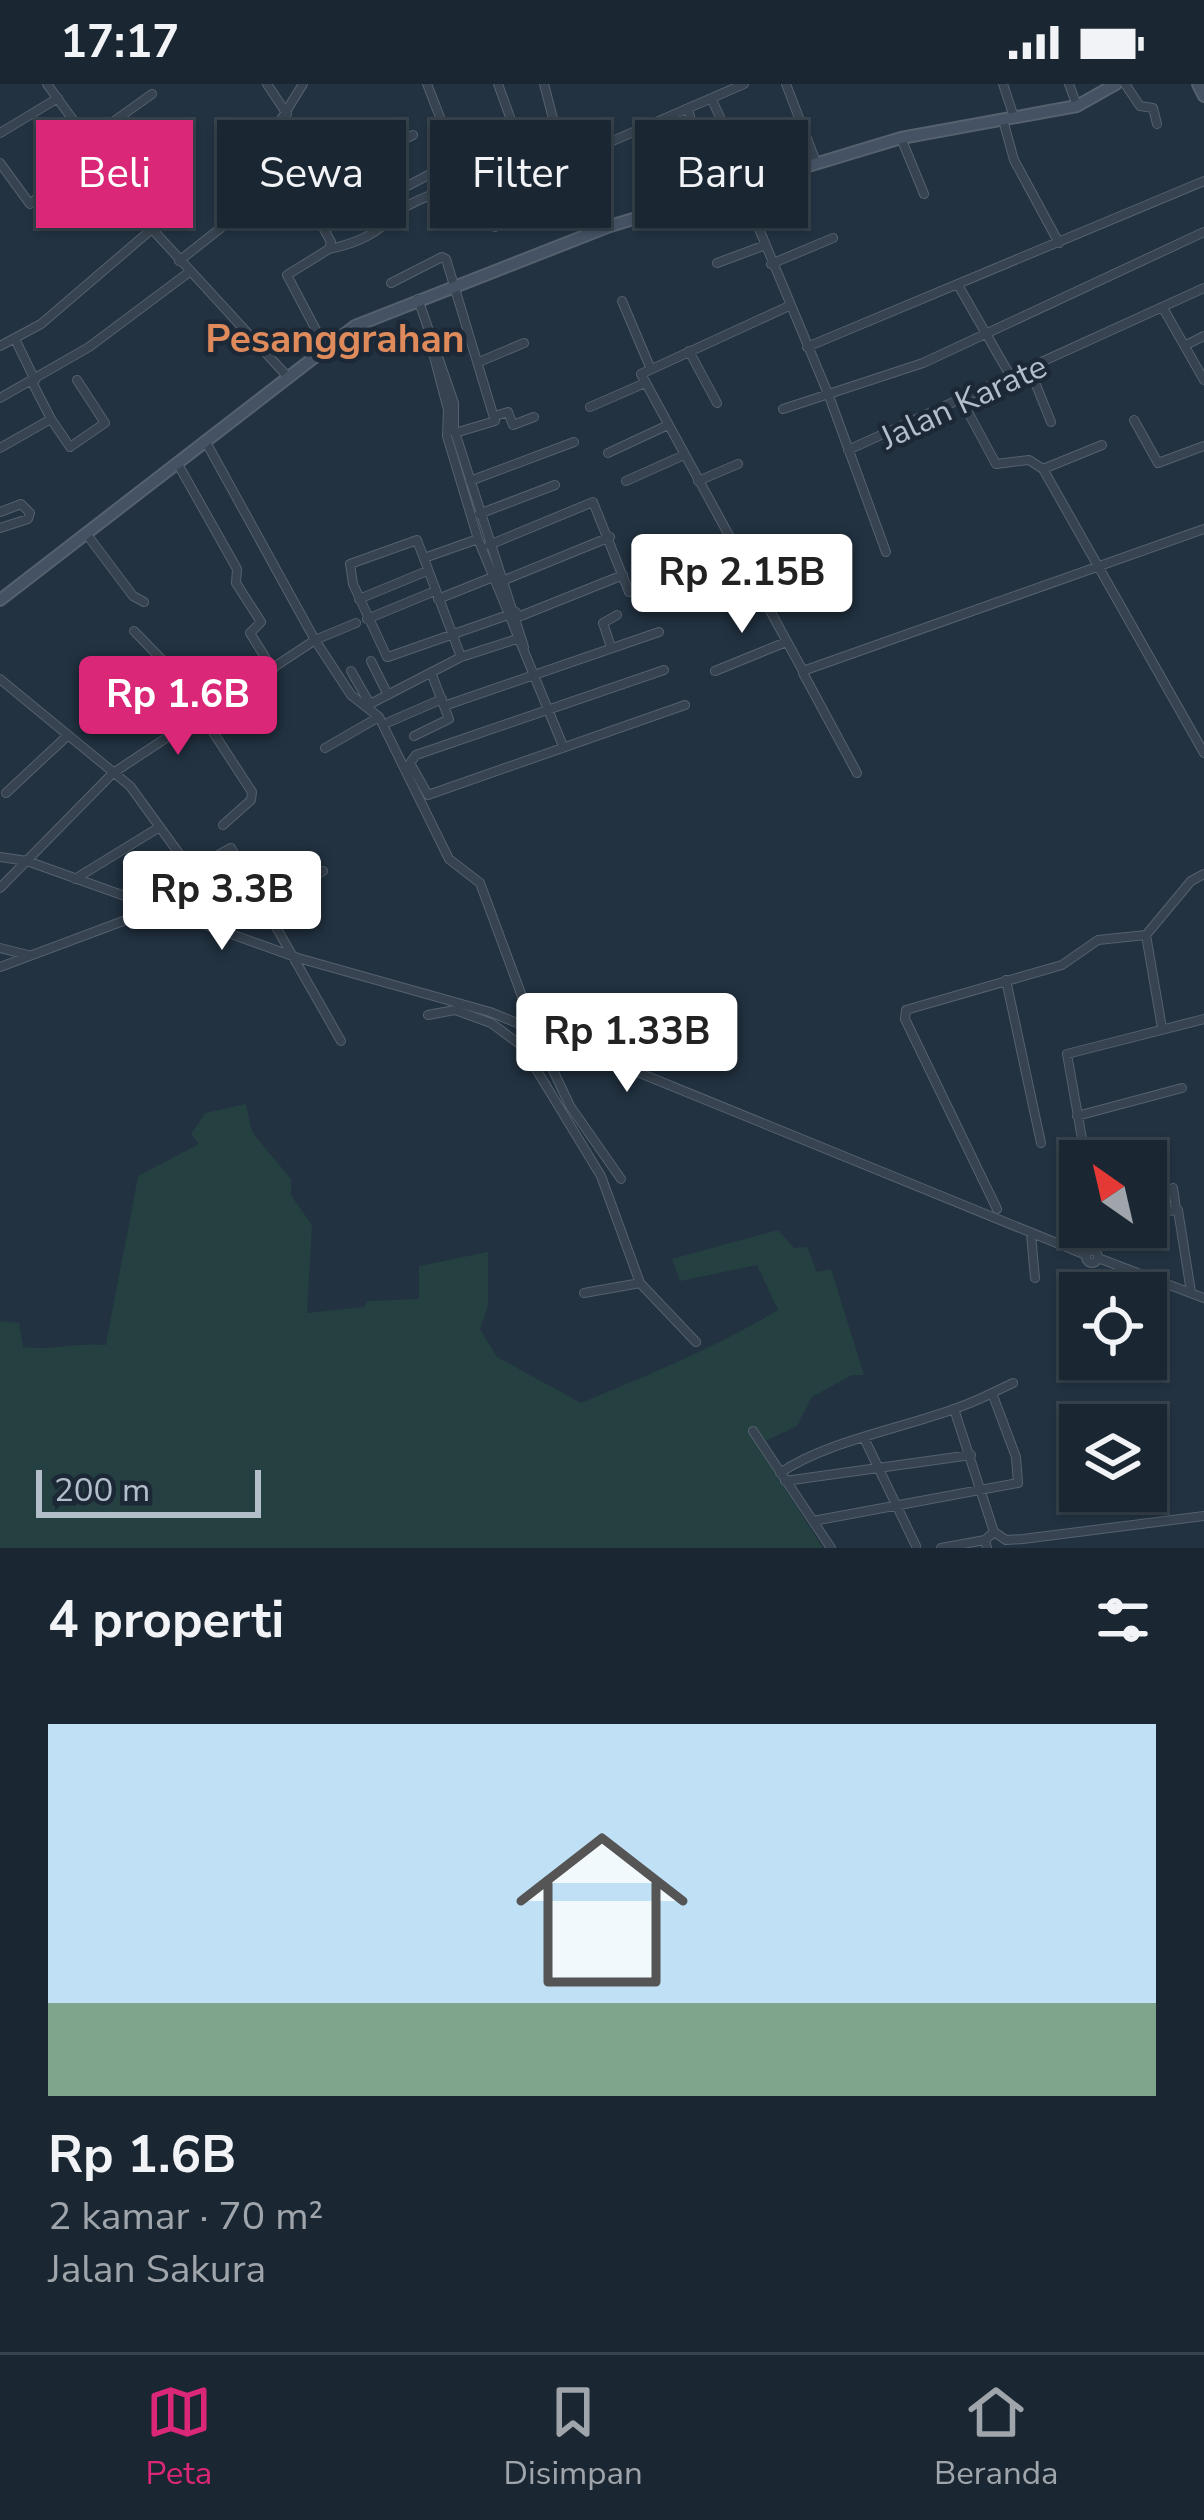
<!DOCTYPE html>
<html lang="id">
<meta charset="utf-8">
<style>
body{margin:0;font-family:"Nunito Sans",sans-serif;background:#232e39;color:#f1f3f6;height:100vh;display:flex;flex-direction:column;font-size:45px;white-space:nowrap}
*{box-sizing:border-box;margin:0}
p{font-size:39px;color:#9fa5ab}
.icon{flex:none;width:66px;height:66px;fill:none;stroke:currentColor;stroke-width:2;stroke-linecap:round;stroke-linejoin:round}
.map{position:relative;height:1464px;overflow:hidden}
.side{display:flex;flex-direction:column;background:#1a2631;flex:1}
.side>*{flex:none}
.top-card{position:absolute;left:36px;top:36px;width:1134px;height:108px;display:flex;gap:24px}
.needle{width:78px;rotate:326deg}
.controls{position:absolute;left:1059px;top:1056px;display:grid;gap:24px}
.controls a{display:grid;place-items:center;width:108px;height:108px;border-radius:0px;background:#1a2631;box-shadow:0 3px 9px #0004,0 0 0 3px #38434d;font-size:60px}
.scale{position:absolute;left:36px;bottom:30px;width:225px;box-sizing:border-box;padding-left:12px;border:6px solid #b3becb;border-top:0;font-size:33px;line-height:42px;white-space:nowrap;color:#b3becb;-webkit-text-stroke:9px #1c2835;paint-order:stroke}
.price{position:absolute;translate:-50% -102px;padding:0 27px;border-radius:12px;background:#fff;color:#222;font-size:39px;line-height:78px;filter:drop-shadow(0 3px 6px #0008)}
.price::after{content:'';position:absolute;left:50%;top:72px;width:36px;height:27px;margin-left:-18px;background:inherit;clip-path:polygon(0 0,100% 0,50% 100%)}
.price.on{background:#db2777;color:#fff}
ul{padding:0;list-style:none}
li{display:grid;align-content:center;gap:24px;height:636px;padding:0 48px}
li+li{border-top:3px solid #38434d}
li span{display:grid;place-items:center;height:372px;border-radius:0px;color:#555}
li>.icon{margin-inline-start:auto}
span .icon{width:216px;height:216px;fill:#fffc;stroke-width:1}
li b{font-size:51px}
h2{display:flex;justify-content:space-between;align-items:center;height:144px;padding:0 48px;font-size:51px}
.pill{padding:0 42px;border-radius:0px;background:#1a2631;box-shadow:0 3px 9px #0004,0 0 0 3px #38434d;font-size:42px;line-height:108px}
.pill.on{background:#db2777;color:#fff}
.status{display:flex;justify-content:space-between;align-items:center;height:84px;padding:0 60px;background:#1a2631;direction:ltr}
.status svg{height:33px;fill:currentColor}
.tab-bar{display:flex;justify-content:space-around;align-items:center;height:168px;border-top:3px solid #38434d;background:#1a2631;font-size:33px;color:#9fa5ab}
.tab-bar a{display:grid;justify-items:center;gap:6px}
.tab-bar .on{color:#db2777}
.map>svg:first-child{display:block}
.green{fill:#244041}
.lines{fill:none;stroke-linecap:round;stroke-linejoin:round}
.street-casing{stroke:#55616e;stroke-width:10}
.secondary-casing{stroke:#55616e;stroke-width:14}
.street{stroke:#374350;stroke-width:8}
.secondary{stroke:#445264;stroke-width:10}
.labels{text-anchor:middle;stroke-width:9;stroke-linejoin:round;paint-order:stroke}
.street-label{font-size:33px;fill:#b3becb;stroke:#1c2835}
.quarter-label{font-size:39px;font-weight:bold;fill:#de8a5b;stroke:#1c2835}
</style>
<div class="status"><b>17:17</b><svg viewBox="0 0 49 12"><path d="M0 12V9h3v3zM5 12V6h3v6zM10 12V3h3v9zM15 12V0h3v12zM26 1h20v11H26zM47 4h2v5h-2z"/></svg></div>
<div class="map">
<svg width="1204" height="1464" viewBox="0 0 1204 1464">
<rect width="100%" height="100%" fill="#223241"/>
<path class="green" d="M246,1020L252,1048L291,1095V1111L312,1141L307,1229L364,1223L367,1217L419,1215V1182L488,1168V1222L480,1245L497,1273L581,1319C648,1291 717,1263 778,1226L757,1181L680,1197L672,1175L778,1146L794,1164L807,1163L817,1188L831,1185L864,1291H852L812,1313L797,1342L757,1361L823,1464H0V1237L19,1239L23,1263C54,1267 75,1258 106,1261C116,1203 128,1150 138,1092L199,1060L191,1050L205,1029Z"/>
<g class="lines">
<defs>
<path id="street" d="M47,0L152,145L287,292
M267,0L287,30
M303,0L272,50L331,158L329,165L287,191L324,261
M427,0L463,92L495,143L601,62L744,0
M498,0L539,113
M544,0L556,46L575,82
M786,0L816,78
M1003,0L1014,33
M1069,0L1077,22
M1125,0L1140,22L1153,24L1157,40
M713,18L724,42
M689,29L705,80
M1003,36L1014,76L1059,159
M0,49L58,14
M721,54L829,312L886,468
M901,54L924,110
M89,55L152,10
M0,79L30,120L96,64
M303,106L413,51
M325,145L438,86L450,103C435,110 408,118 396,130C377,149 359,159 329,165
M179,177L293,87
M717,179L763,162
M771,180L833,154
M391,199L442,173L446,175L495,337L455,349
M958,201L1011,293
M418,215L454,319V345L524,563
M622,217L650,283
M789,222L641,290L803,587L1204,445
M1163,224L1204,296
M15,255L35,296
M431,261L448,326L447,352L478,455L563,662
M1186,261L1204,252
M0,262L41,240L152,145
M807,263L1204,97
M689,267L717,319
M479,278L524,259
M1030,286L1051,338
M0,314L89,263L188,189
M961,315L996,380L1029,376L1043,385L1204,669
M590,323L645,299
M783,325L923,279L1204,148
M495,332L508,328L513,341L534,333
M51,335L70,363L105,339L77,296
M1134,336L1158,379L1204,362
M0,364L51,335L32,298
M848,366L1204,204
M608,369L668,341
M179,382L237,485L236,499L261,538L250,549L273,586
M1043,385L1102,361
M470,397L574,358
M626,397L684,371
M698,397L738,380
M0,428L21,420L30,429L28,435L0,444
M479,430L555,401
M88,452L133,512L144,518
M489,461L593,418L629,508
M424,474L478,455
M502,497L610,453
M359,515L427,487
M438,515L498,491
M518,533L623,491
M367,535L435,507
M356,539L315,556L351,611L379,633L449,775L480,799L536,950L570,1022L621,1095
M134,547L174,588L252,708L251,716L223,741
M611,563L603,539L617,531
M461,573C446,534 432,495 417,456L350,480L353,500L387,573H388L508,531L516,528
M371,577L388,611
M664,586L416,671L410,679L428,711L685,621
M351,587L370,620L461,573L520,554
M715,587L786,558
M803,589L857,689
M0,595L130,702L191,786L231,764L341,957
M153,618L175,650
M444,622L659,548
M389,638L442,615
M414,652L449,635L432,591
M325,664L379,633
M6,709L65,654
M0,773L27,777L298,874L490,928L1086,1171
M75,795L158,744
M0,804L113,689L315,556L207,360
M127,812L152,794
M268,821L323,787
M1146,851L1162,944
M0,864L28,871
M0,883L249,790
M1006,896L1041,1059
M428,931L455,926L491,939L522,962L601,1092L640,1199L696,1258
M1077,1032L1182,1004
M1086,1077L1067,970L1204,935
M1173,1104L1176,1125
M997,1125L905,935L906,926L1062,881L1098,856L1146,851L1191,797L1204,790
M1146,1129L1178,1126L1191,1208
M1031,1150L1035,1194
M1062,1161L1071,1143L1080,1140
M1086 1173a6 6 0 1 1 12 0a6 6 0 1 1-12 0Z
M1098,1174L1204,1214
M584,1209L640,1199
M992,1309L1013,1299
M955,1328L994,1448
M753,1347L831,1464
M865,1356L916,1462
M780,1389C833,1352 930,1341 992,1309L1016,1373L1018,1399L813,1437
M785,1397L971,1371
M941,1464L985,1456
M987,1464L985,1456L994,1448L1006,1456L1023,1455L1204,1432"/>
<path id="secondary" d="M1198,0L1204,12
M0,516L355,242L610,142L901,54L1077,22L1116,0"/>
</defs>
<use href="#street" class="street-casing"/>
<use href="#secondary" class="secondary-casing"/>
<use href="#street" class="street"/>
<use href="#secondary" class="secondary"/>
</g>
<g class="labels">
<g class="street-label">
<text transform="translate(963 317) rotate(-25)" y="12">Jalan Karate</text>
</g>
<g class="quarter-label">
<text x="335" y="268">Pesanggrahan</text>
</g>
</g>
</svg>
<div class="controls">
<a><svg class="needle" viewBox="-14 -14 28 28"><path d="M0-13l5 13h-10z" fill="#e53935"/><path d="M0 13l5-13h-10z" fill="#9fa5ab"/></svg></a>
<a><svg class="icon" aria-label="locate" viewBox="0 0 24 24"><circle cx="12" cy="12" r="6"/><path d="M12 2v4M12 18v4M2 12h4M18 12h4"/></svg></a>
<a><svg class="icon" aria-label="layers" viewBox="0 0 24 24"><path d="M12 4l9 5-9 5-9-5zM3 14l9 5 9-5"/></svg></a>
</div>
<div class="scale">200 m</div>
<b class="price" style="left:742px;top:552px">Rp 2.15B</b>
<b class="price on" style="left:178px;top:674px">Rp 1.6B</b>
<b class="price" style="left:222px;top:869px">Rp 3.3B</b>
<b class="price" style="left:627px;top:1011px">Rp 1.33B</b>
<div class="top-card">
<a class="pill on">Beli</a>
<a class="pill">Sewa</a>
<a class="pill">Filter</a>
<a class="pill">Baru</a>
</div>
</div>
<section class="side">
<h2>4 properti<svg class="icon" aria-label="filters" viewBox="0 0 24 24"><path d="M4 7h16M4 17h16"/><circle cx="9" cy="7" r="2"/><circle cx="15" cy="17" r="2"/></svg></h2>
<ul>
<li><span style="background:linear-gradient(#bfe0f5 75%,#7fa58c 0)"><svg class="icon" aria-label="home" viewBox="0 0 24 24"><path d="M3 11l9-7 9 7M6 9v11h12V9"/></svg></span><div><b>Rp 1.6B</b><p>2 kamar · 70 m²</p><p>Jalan Sakura</p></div></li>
</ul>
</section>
<nav class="tab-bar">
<a class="on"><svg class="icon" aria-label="map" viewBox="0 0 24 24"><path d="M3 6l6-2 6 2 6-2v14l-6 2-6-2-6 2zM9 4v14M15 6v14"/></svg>Peta</a>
<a><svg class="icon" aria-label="saved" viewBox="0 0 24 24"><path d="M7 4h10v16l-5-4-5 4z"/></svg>Disimpan</a>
<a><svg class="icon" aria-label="home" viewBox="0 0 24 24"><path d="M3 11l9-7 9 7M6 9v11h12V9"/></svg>Beranda</a>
</nav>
